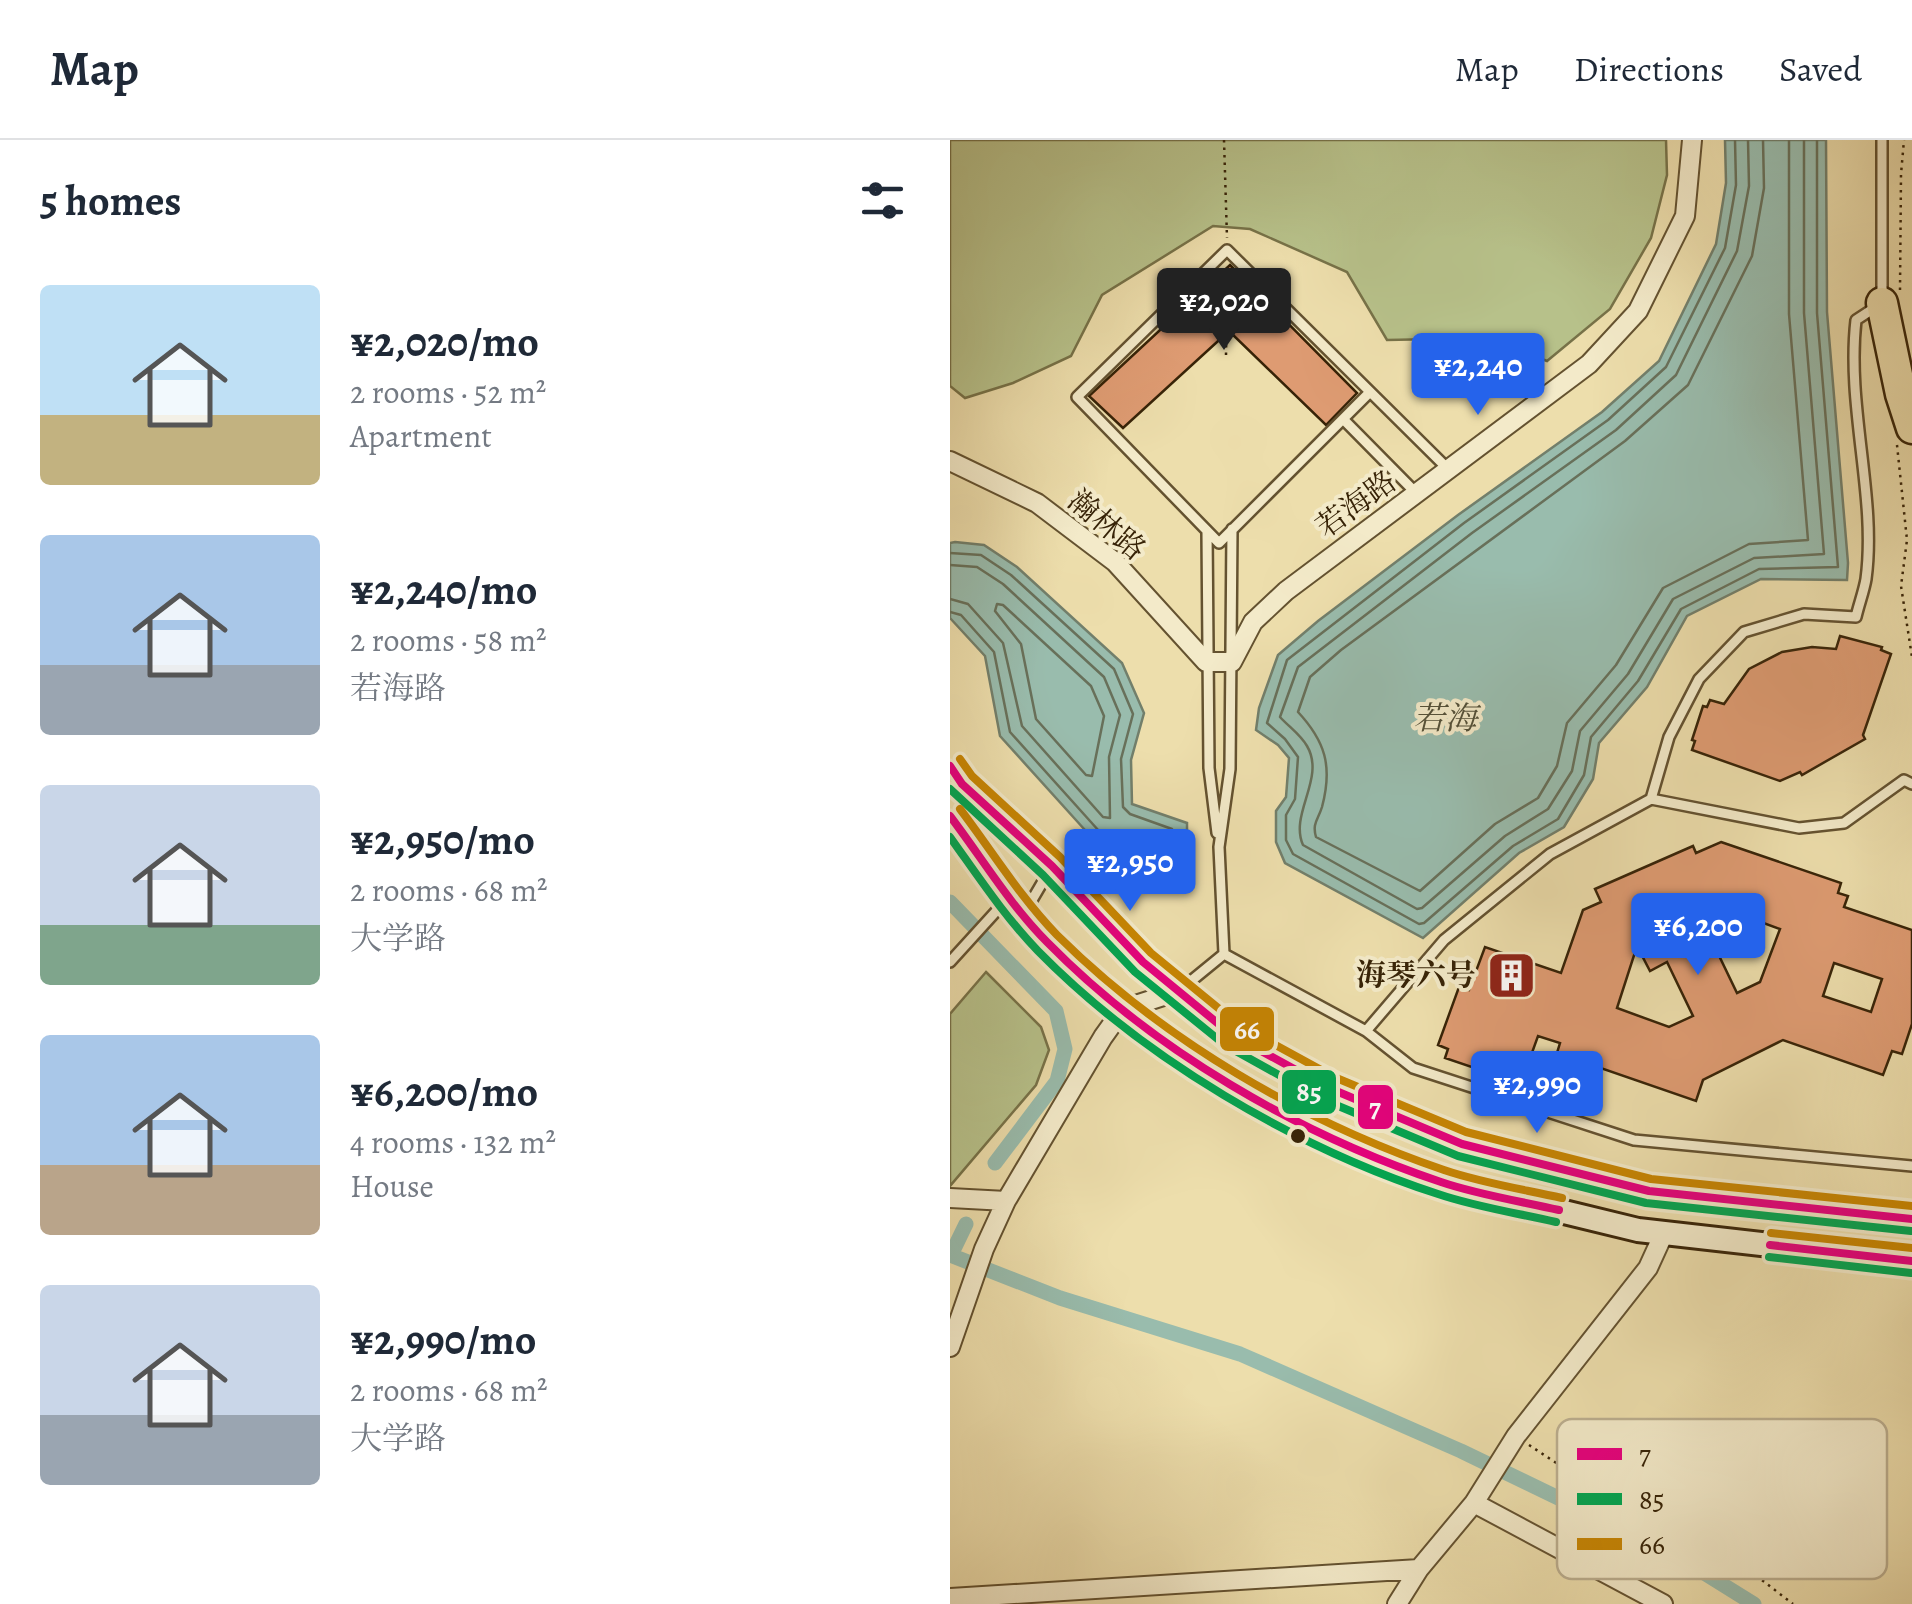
<!DOCTYPE html>
<meta charset="utf-8">
<style>
body{margin:0;font-family:Alegreya,"Noto Serif SC",serif;background:#f2f2f3;color:#1f2937;height:100vh;display:flex;flex-direction:column;font-size:38px;white-space:nowrap}
*{box-sizing:border-box;margin:0}
p{font-size:32px;color:#747a83}
.icon{flex:none;width:55px;height:55px;fill:none;stroke:currentColor;stroke-width:2;stroke-linecap:round;stroke-linejoin:round}
.map{position:relative;flex:1;overflow:hidden}
.panel{display:flex;flex-direction:column;background:#fff;width:950px}
.panel>*{flex:none}
.price{position:absolute;translate:-50% -85px;padding:0 22px;border-radius:10px;background:#2563eb;color:#fff;font-size:32px;line-height:65px;filter:drop-shadow(0 2px 5px #0008)}
.price::after{content:'';position:absolute;left:50%;top:60px;width:30px;height:22px;margin-left:-15px;background:inherit;clip-path:polygon(0 0,100% 0,50% 100%)}
.price.on{background:#222;color:#fff}
ul{padding:0;list-style:none}
li{display:flex;align-items:center;gap:30px;height:250px;padding:0 40px}
li span{display:grid;place-items:center;flex:none;width:280px;height:200px;border-radius:10px;color:#555}
li>.icon{margin-inline-start:auto}
span .icon{width:120px;height:120px;fill:#fffc;stroke-width:1}
li b{font-size:42px}
h2{display:flex;justify-content:space-between;align-items:center;height:120px;padding:0 40px;font-size:42px}
header{display:flex;align-items:center;gap:60px;box-sizing:border-box;height:140px;padding:0 50px;background:#fff;border-bottom:2px solid #e0e1e3}
header strong{font-size:48px}
nav{display:flex;gap:55px;margin-inline-start:auto;font-size:35px}
main{display:flex;flex:1;min-height:0}
.map>svg:first-child{display:block}
.green{fill:#b7c18a;stroke:#777248;stroke-width:2.5}
.water{fill:#99bcad;stroke:#727f6b;stroke-width:2.5}
.lines{fill:none;stroke-linecap:round;stroke-linejoin:round}
.shore{stroke:#68705a;stroke-width:2.5}
.canal{stroke:#99bcad;stroke-width:15}
.building{fill:#de9b72;stroke:#372307;stroke-width:2.5;fill-rule:evenodd}
.lane-casing{stroke:#645230;stroke-width:14}
.street-casing{stroke:#645230;stroke-width:22}
.secondary-casing{stroke:#372307;stroke-width:28}
.highway-casing{stroke:#372307;stroke-width:35}
.path{stroke:#372307;stroke-width:2.5;stroke-dasharray:2.5 5;stroke-linecap:butt}
.lane{stroke:#f3eac9;stroke-width:9}
.street{stroke:#f3eac9;stroke-width:18}
.secondary{stroke:#f3eac9;stroke-width:22}
.highway{stroke:#eddeac;stroke-width:30}
.bus-1-casing{stroke:#f3eac9;stroke-width:15}
.bus-2-casing{stroke:#f3eac9;stroke-width:15}
.bus-3-casing{stroke:#f3eac9;stroke-width:15}
.bus-1{stroke:#e5007d;stroke-width:8}
.bus-2{stroke:#00a651;stroke-width:8}
.bus-3{stroke:#c78502;stroke-width:8}
.bus-dot{fill:#372307;stroke:#f3eac9;stroke-width:4}
.labels{text-anchor:middle;stroke-width:8;stroke-linejoin:round;paint-order:stroke}
.street-label{font-size:30px;fill:#372307;stroke:#f3eac9}
.poi-label{font-size:30px;font-weight:bold;fill:#372307;stroke:#f3eac9;text-anchor:end}
.water-label{font-size:32px;font-style:italic;fill:#545139;stroke:#f3eac9}
.key{fill:#f3eac9;stroke:#bbae8f;stroke-width:2.5}
.key-label{font-size:28px;fill:#372307}
.line-badge{stroke:#f3eac9;stroke-width:4}
.badge-label{font-size:28px;text-anchor:middle;font-weight:bold;fill:#fff}
</style>
<header>
<strong>Map</strong>
<nav><a>Map</a><a>Directions</a><a>Saved</a></nav>
</header>
<main>
<section class="panel">
<h2>5 homes<svg class="icon" aria-label="filters" viewBox="0 0 24 24"><path d="M4 7h16M4 17h16"/><circle cx="9" cy="7" r="2"/><circle cx="15" cy="17" r="2"/></svg></h2>
<ul>
<li><span style="background:linear-gradient(#bfe0f5 65%,#c2b280 0)"><svg class="icon" aria-label="home" viewBox="0 0 24 24"><path d="M3 11l9-7 9 7M6 9v11h12V9"/></svg></span><div><b>¥2,020/mo</b><p>2 rooms · 52 m²</p><p>Apartment</p></div></li>
<li><span style="background:linear-gradient(#a9c7e8 65%,#9aa5b1 0)"><svg class="icon" aria-label="home" viewBox="0 0 24 24"><path d="M3 11l9-7 9 7M6 9v11h12V9"/></svg></span><div><b>¥2,240/mo</b><p>2 rooms · 58 m²</p><p>若海路</p></div></li>
<li><span style="background:linear-gradient(#c9d6e8 70%,#7fa58c 0)"><svg class="icon" aria-label="home" viewBox="0 0 24 24"><path d="M3 11l9-7 9 7M6 9v11h12V9"/></svg></span><div><b>¥2,950/mo</b><p>2 rooms · 68 m²</p><p>大学路</p></div></li>
<li><span style="background:linear-gradient(#a9c7e8 65%,#b9a48a 0)"><svg class="icon" aria-label="home" viewBox="0 0 24 24"><path d="M3 11l9-7 9 7M6 9v11h12V9"/></svg></span><div><b>¥6,200/mo</b><p>4 rooms · 132 m²</p><p>House</p></div></li>
<li><span style="background:linear-gradient(#c9d6e8 65%,#9aa5b1 0)"><svg class="icon" aria-label="home" viewBox="0 0 24 24"><path d="M3 11l9-7 9 7M6 9v11h12V9"/></svg></span><div><b>¥2,990/mo</b><p>2 rooms · 68 m²</p><p>大学路</p></div></li>
</ul>
</section>
<div class="map">
<svg width="962" height="1464" viewBox="0 0 962 1464">
<rect width="100%" height="100%" fill="#eddeac"/>
<filter id="stains"><feTurbulence type="fractalNoise" baseFrequency=".002" numOctaves="4"/><feColorMatrix values="0 0 0 0 .2 0 0 0 0 .09 0 0 0 0 .02 0 0 0 .5 -.17"/></filter>
<radialGradient id="worn" r=".72"><stop offset=".6" stop-color="#630" stop-opacity="0"/><stop offset="1" stop-color="#630" stop-opacity=".3"/></radialGradient>
<path class="green" d="M0,0H716L717,35L701,98L660,169L597,221L537,198L437,200L397,132L300,89L263,86L152,155L121,216L63,243L15,258L0,246Z
M36,832L91,887L99,910L86,945L0,1046V874Z"/>
<path class="water" d="M775,0H876L877,172L898,423L897,440L811,439L737,476L697,547L649,603L643,639L614,687L569,713L473,798L335,723L326,702V671L336,657L339,618L328,605L306,590L309,568L328,515L368,481L508,375L652,272L709,221L766,104L776,43Z
M5,402L34,405L67,427L172,523L194,573L181,620L182,664L237,683V705L189,714L144,700L50,596L35,516L0,478V403Z"/>
<g class="lines">
<path class="shore" d="M785,0L786,45L775,108L716,227L658,280L514,383L337,520L317,583L335,599L348,617L345,659L336,675V700L343,714L469,784L474,783L563,706L608,679L634,635L641,597L688,541L731,469L809,429L888,427L867,173V0
M798,0L799,46L787,111L726,235L666,290L522,393L348,527L330,577C339,587 350,594 357,606C376,638 339,674 353,705L467,769L472,768L555,696L598,669L622,631L630,591L678,534L723,459L804,418L874,414L854,173V0
M813,0L814,48L802,116L738,245L675,301L391,510L360,537L348,572C375,601 383,626 372,667C368,680 362,683 366,697L470,751L545,684L588,658L607,626L617,583L666,525L713,448L799,404L858,400L839,174V0
M0,413L31,415L61,435L164,529L183,574L171,619L173,667L180,674L222,689L223,697L189,704L149,691L60,592L44,512L11,475L0,472
M0,425L27,427L53,444L154,537L170,575L159,617L160,678L153,677L72,586L53,503L18,464L0,459
M47,464L53,465L141,546L154,576L142,636L136,635L86,579L71,504L45,471Z"/>
<path class="canal" d="M0,762L106,871L115,909L107,941L45,1023
M0,1115L110,1158L290,1214L511,1311L722,1413L804,1464
M1,1115L16,1084"/>
</g>
<path class="building" d="M280,125L407,253L376,285L279,191L173,288L139,256Z
M890,496L932,507L931,510L941,514L913,595L915,599L852,635L850,632L830,641L742,610L745,601L742,600L753,566L757,567L760,560L774,564L799,529L832,512L862,507L886,509Z
M771,702L891,743L888,753L898,756L894,767L962,790V884L952,914L942,911L933,935L833,900L753,940L746,961L607,913L610,903L588,896L574,935L563,931L560,940L495,918L498,909L488,905L509,847L519,850L535,807L611,833L633,770L651,762L645,749L743,706L746,713ZM770,767L830,789L810,842L787,853L762,801L782,792ZM687,806L700,831L717,822L743,876L719,887L667,868ZM884,823L932,839L921,872L873,856Z"/>
<g class="lines">
<defs>
<path id="lane" d="M420,252L269,403L127,257L277,110L499,330
M393,279L467,354
M257,391L259,628L267,693
M0,626L12,644L102,726L75,772
M701,659L719,597L749,539L794,492L854,474L906,477C909,464 914,451 916,439C927,357 896,267 906,180L932,163V0
M0,676L60,756L0,822
M274,814L416,891L463,928L684,1000L962,1026
M230,850L274,814L269,707L280,629L282,389
M416,891L494,800L600,714L701,659L849,688L894,683L954,640L962,644"/>
<path id="street" d="M0,321L87,363L165,422L256,522H282L303,482L336,451L639,224L688,171L735,76L742,0
M0,1058L56,1061L153,897L173,869L229,851
M0,1207L34,1109L56,1061
M0,1458L469,1429L524,1363
M447,1464L469,1429
M713,1464L524,1363L566,1296L698,1128L714,1093"/>
<path id="secondary" d="M102,726L162,792L282,895L379,948L512,1004L699,1051L962,1079
M60,756L99,804L152,853L242,918L367,990L491,1042L688,1090L962,1121"/>
<path id="highway" d="M932,163L951,254L962,288"/>
</defs>
<use href="#lane" class="lane-casing"/>
<use href="#street" class="street-casing"/>
<use href="#secondary" class="secondary-casing"/>
<use href="#highway" class="highway-casing"/>
<path class="path" d="M274,0L277,98
M950,150L951,34L954,0
M276,215L277,126
M947,305L957,400L951,446L962,517
M579,1305L655,1355L795,1427L843,1464"/>
<use href="#lane" class="lane"/>
<use href="#street" class="street"/>
<use href="#secondary" class="secondary"/>
<use href="#highway" class="highway"/>
<defs>
<path id="bus-1" d="M0,626L12,644L102,726L193,822L282,895L379,948L512,1004L699,1051L962,1079
M0,676C32,718 60,765 97,802C203,910 348,994 491,1042C529,1055 570,1061 609,1070
M820,1105L962,1121"/>
<path id="bus-2" d="M0,649L93,735L185,832L275,905L374,960L508,1016L696,1063L961,1091
M0,697C28,736 55,777 88,811C193,918 346,1008 488,1054C526,1067 567,1073 606,1082
M819,1117L961,1133"/>
<path id="bus-3" d="M10,619L22,636L110,717L201,813L289,885L384,937L516,992L701,1039L962,1066
M10,669C42,711 70,757 107,795C213,900 353,982 494,1030C532,1043 572,1049 612,1058
M821,1093L962,1108"/>
</defs>
<use href="#bus-1" class="bus-1-casing"/>
<use href="#bus-2" class="bus-2-casing"/>
<use href="#bus-3" class="bus-3-casing"/>
<use href="#bus-1" class="bus-1"/>
<use href="#bus-2" class="bus-2"/>
<use href="#bus-3" class="bus-3"/>
</g>
<defs>
<symbol id="building-square" viewBox="-11 -11 22 22"><rect x="-9" y="-9" width="18" height="18" rx="4" fill="#8f2418" stroke="#f3eac9"/><path d="M-4-6H4V6H1V3H-1V6H-4ZM-2.5-4.3h1.7v1.8h-1.7ZM.8-4.3h1.7v1.8H.8ZM-2.5-1h1.7V.8h-1.7ZM.8-1h1.7V.8H.8Z" fill="#fff"/></symbol>
</defs>
<g fill-rule="evenodd">
<use href="#building-square" x="534" y="808" width="55" height="55"/>
</g>
<circle class="bus-dot" cx="348" cy="996" r="9"/>
<g class="labels">
<g class="street-label">
<text transform="translate(406 364) rotate(-36)" y="10">若海路</text>
<text transform="translate(157 385) rotate(40)" y="10">瀚林路</text>
</g>
<g class="poi-label">
<text x="526" y="845">海琴六号</text>
</g>
<g class="water-label">
<text x="495" y="589">若海</text>
</g>
</g>
<rect x="607" y="1279" width="330" height="160" rx="15" class="key"/>
<rect x="627" y="1308" width="45" height="12" fill="#e5007d"/>
<rect x="627" y="1353" width="45" height="12" fill="#00a651"/>
<rect x="627" y="1398" width="45" height="12" fill="#c78502"/>
<g class="key-label">
<text x="689" y="1324">7</text>
<text x="689" y="1369">85</text>
<text x="689" y="1414">66</text>
</g>
<g class="line-badge">
<rect x="268" y="865" width="58" height="48" rx="10" fill="#c78502"/>
<rect x="330" y="928" width="58" height="48" rx="10" fill="#00a651"/>
<rect x="406" y="943" width="39" height="48" rx="10" fill="#e5007d"/>
</g>
<g class="badge-label">
<text x="297" y="899">66</text>
<text x="359" y="961">85</text>
<text x="425" y="977">7</text>
</g>
<rect width="100%" height="100%" filter="url(#stains)"/>
<rect width="100%" height="100%" fill="url(#worn)"/>
</svg>
<b class="price on" style="left:274px;top:213px">¥2,020</b>
<b class="price" style="left:528px;top:278px">¥2,240</b>
<b class="price" style="left:180px;top:774px">¥2,950</b>
<b class="price" style="left:748px;top:838px">¥6,200</b>
<b class="price" style="left:587px;top:996px">¥2,990</b>
</div>
</main>
